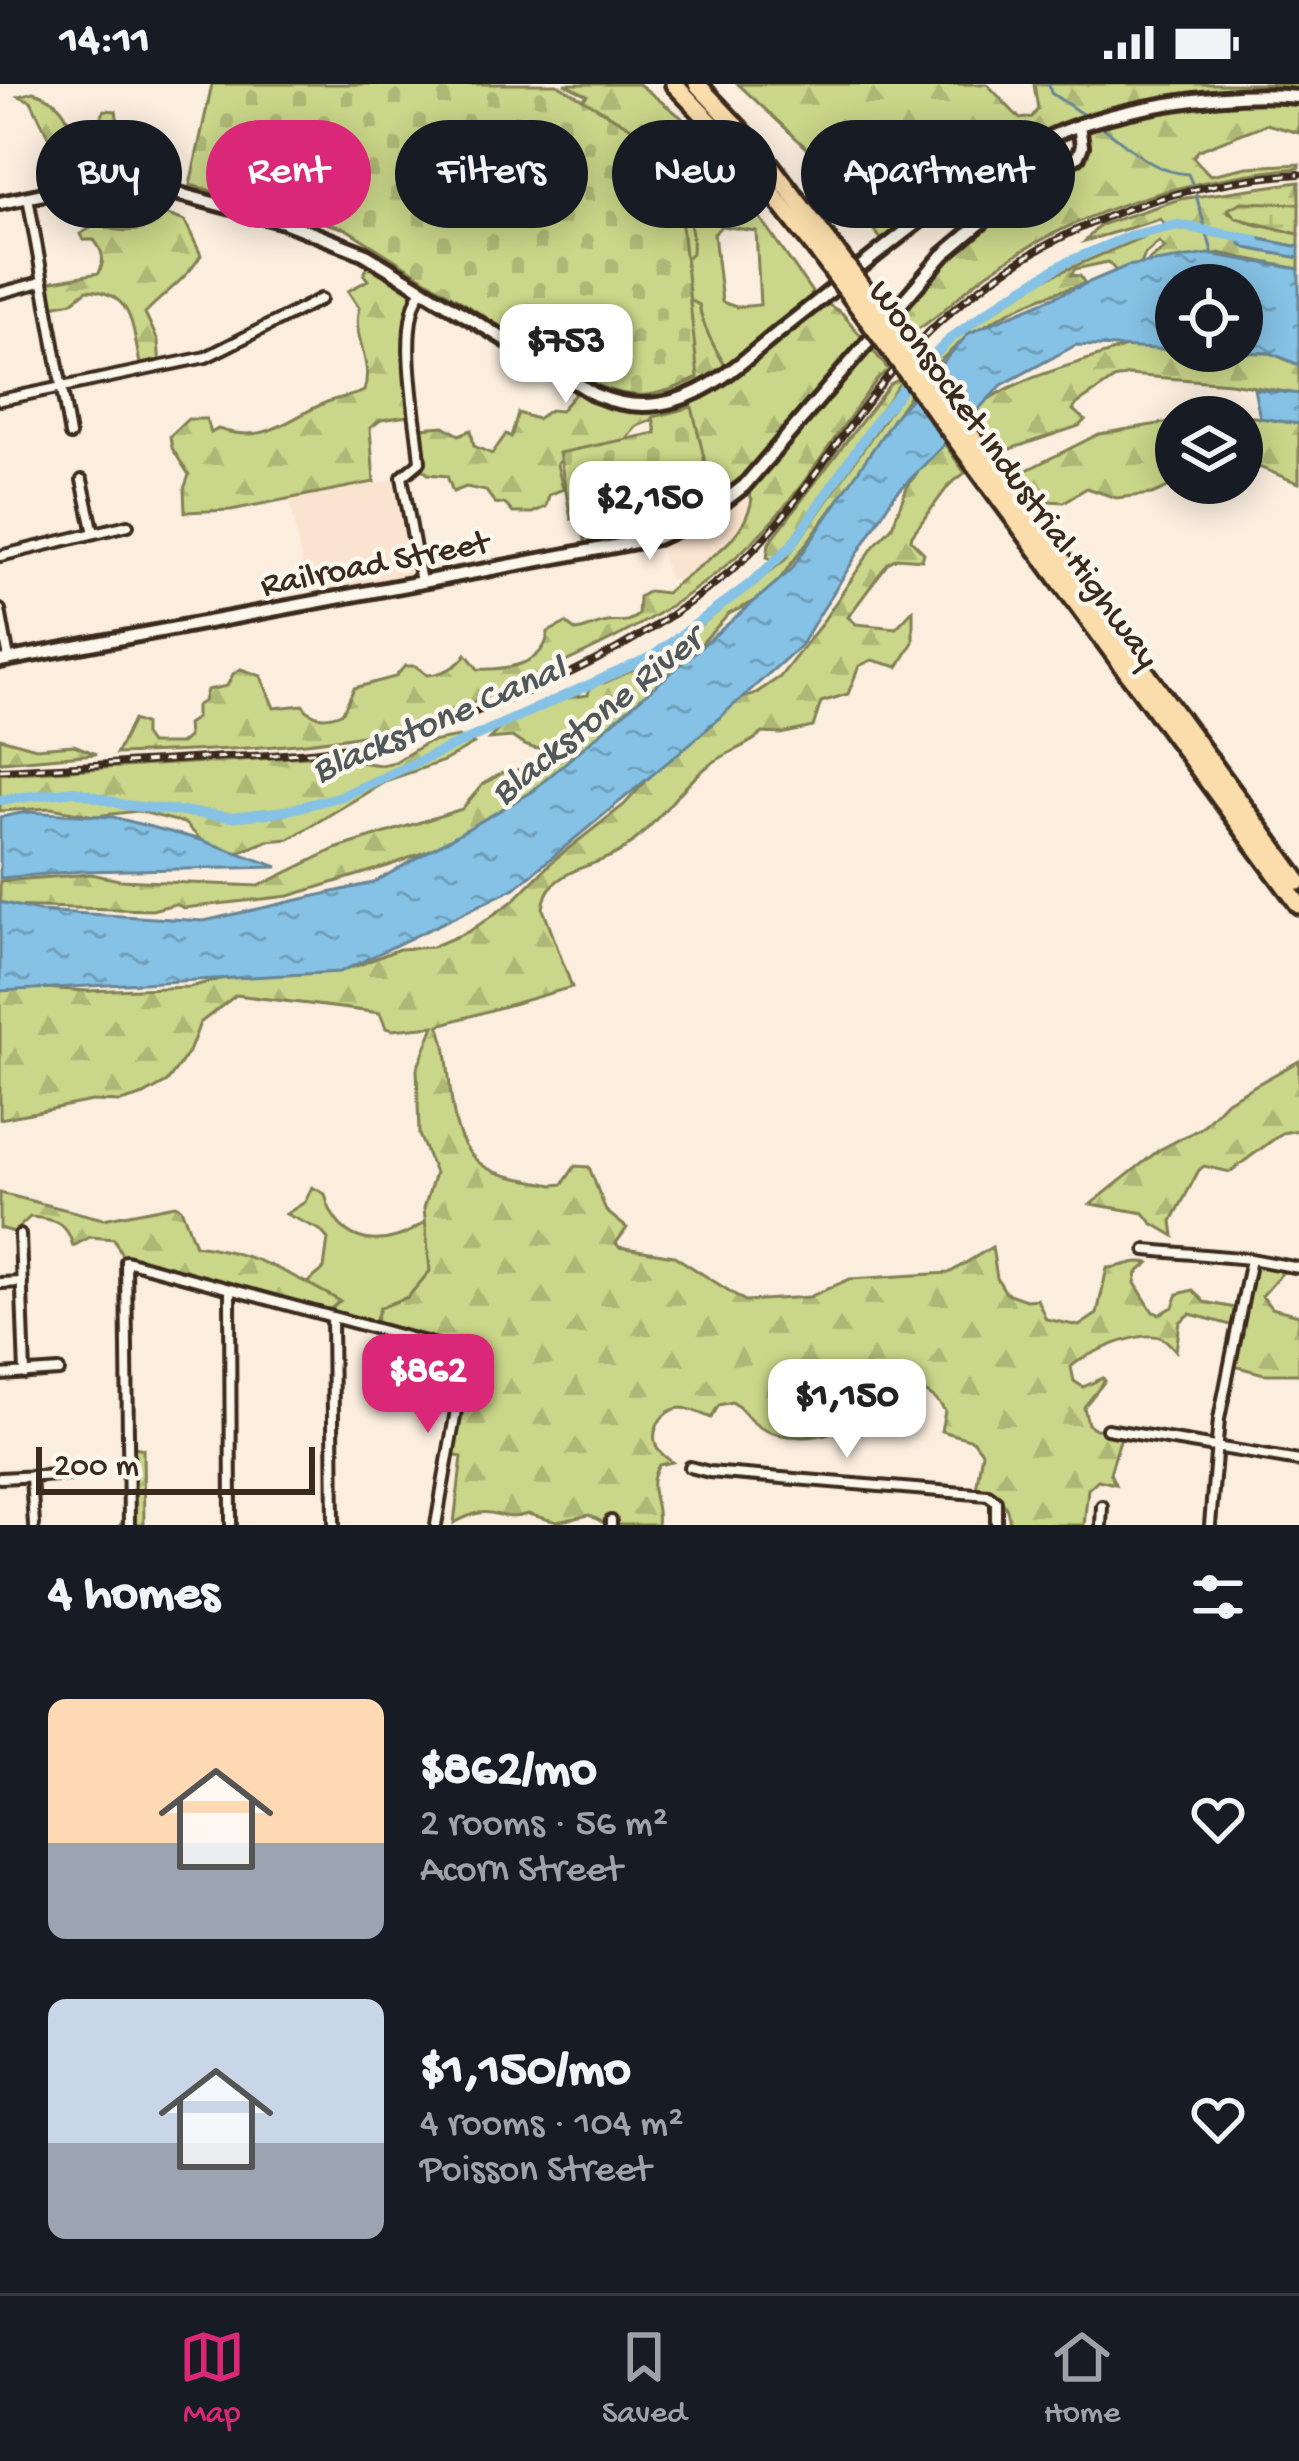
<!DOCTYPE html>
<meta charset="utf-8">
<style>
body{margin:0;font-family:"Gochi Hand",sans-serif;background:#20242c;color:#f1f3f6;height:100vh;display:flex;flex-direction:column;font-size:45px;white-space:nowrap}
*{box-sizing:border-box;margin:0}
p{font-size:39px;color:#9ea1a6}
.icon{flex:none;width:66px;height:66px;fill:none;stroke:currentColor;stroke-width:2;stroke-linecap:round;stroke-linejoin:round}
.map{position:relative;height:1441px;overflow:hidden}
.drawer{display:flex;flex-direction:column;background:#171b24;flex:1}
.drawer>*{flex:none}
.top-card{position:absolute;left:36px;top:36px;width:1227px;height:108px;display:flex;gap:24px}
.tools{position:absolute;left:1155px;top:180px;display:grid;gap:24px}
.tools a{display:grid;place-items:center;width:108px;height:108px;border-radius:50%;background:#171b24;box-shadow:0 6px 30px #0003;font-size:60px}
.scale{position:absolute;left:36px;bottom:30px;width:279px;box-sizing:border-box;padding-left:12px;border:6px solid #3b2a1e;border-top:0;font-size:33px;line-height:42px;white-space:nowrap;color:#3b2a1e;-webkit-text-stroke:9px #fbf7ec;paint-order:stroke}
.price{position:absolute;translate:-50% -102px;padding:0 27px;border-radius:24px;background:#fff;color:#222;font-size:39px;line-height:78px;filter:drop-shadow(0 3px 6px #0008)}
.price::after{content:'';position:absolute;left:50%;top:72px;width:36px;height:27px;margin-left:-18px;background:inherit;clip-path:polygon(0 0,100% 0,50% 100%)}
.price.on{background:#db2777;color:#fff}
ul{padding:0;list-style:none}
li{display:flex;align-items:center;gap:36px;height:300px;padding:0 48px}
li span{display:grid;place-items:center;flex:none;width:336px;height:240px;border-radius:18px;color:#555}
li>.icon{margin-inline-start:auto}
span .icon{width:144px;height:144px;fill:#fffc;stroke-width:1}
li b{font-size:51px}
h2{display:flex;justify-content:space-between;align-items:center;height:144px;padding:0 48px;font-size:51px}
.tag{padding:0 42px;border-radius:54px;background:#171b24;box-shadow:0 6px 30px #0003;font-size:42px;line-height:108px}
.tag.on{background:#db2777;color:#fff}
.status{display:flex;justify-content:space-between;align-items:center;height:84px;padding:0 60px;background:#171b24;direction:ltr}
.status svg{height:33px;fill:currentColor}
.dock{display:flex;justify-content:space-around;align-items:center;height:168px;border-top:3px solid #363941;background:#171b24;font-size:33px;color:#9ea1a6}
.dock a{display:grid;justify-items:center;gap:6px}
.dock .on{color:#db2777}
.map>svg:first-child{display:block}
.built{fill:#fbe4cf}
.green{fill:#cad689;stroke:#828054;stroke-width:3;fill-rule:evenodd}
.forest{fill:url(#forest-firs);stroke:#828054;stroke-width:3}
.wetland{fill:url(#wetland-marsh);stroke:#828054;stroke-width:3}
.cemetery{fill:url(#cemetery-stones);stroke:#828054;stroke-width:3}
.water{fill:url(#water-ripples);stroke:#678595;stroke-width:3}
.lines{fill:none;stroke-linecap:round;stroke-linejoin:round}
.stream{stroke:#678595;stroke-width:3}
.canal{stroke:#85c2e5;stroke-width:10}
.street-casing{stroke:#3b2a1e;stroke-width:16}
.secondary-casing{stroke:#3b2a1e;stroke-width:20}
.highway-casing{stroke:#3b2a1e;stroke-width:24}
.street{stroke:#fbf7ec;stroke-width:8}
.secondary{stroke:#fbf7ec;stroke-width:10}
.highway{stroke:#faddab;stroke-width:15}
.rail-casing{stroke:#3b2a1e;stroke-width:8}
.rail{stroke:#fbf7ec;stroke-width:3;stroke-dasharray:9;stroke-linecap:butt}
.highway-bridge-casing{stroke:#3b2a1e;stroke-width:24;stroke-linecap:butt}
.highway-bridge{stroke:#faddab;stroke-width:15}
.labels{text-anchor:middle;stroke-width:9;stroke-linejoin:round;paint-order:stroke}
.street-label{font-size:36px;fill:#3b2a1e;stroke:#fbf7ec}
.water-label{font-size:39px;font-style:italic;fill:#51585a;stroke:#fbf7ec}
</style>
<div class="status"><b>14:11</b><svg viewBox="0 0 49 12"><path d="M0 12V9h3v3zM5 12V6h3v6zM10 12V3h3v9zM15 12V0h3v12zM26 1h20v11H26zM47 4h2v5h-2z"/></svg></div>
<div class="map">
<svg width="1299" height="1441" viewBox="0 0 1299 1441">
<defs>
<pattern id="forest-firs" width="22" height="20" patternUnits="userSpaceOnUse" patternTransform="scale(3)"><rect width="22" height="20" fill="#cad689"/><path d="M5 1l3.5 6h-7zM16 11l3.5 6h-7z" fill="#aeb876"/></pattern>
<pattern id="wetland-marsh" width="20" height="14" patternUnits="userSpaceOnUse" patternTransform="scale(3)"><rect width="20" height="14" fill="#cad689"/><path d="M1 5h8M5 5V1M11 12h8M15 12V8" fill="none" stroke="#aeb876"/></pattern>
<pattern id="cemetery-stones" width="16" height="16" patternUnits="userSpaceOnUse" patternTransform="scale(3)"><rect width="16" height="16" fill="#cad689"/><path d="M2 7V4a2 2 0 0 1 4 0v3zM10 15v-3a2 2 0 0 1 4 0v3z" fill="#aeb876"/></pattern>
<pattern id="water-ripples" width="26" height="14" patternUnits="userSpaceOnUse" patternTransform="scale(3)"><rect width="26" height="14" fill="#85c2e5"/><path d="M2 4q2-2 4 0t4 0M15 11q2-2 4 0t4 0" fill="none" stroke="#6e9eb9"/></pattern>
</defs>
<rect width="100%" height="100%" fill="#fbeedf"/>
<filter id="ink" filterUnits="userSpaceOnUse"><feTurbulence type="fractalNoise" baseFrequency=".00833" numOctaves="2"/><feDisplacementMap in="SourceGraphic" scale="24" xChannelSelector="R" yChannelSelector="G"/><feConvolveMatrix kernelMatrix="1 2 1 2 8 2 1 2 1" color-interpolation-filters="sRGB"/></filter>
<g filter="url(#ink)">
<path class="built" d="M400,395L418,494L308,514L290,415Z
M744,401L752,415L749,436L687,494L669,495L656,450Z"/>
<path class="green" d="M670,64L717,72L816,214L725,284C714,263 703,244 699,221L680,211L679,103L660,67ZM721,142L756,147L760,221L736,223L722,218L714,150Z
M312,1103L325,1110C337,1164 388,1168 427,1136L430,1187L408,1213L380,1224L372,1246L325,1232L339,1217L307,1199L324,1185L328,1155L320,1146L286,1130L305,1118Z"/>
<path class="forest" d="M564,0H639L681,33L717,72C697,76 679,60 660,67L580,19L587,11Z
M738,0H987L1020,35L1032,33L1038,25L1034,0H1299V49L1266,40L1199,66L1193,73L1210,91L1247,83L1299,80V84C1187,95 1086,122 992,186C963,205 941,233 911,249L897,224C945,167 970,136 1035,97C1056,84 1073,76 1081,52L1071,41L1029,59L885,160L812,69Z
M33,8C64,16 72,37 75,66L80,72L90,68L104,26L116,27L118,38L111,65L115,94L48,104L44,80L51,58L31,17L19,12Z
M1299,98V120L1228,128L1253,140L1299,150V163L1246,152L1299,174V185L1219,169L1147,186L1149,176L1165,164L1159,158L1145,170L1140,183L1116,187L1108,178L1075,185L1071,191L1080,192L1084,198L1081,201C1027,214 965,246 928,290L924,285L951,256L1037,198L1157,147L1164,139L1160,135L1085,157L1100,141L1180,115Z
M678,124C693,138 693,149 692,169L673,186L681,211L699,221C703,244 714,263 726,283L817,214L842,229L889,286L879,293C839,345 804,406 757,453C688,523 598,565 509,603C470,620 429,637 388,646C299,665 207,666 116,670L133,636L144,640V651L150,660H180L188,653L187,640L196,634V622L204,617L207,606L227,602L233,590L241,585L261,592L274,624L303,621C312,636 329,635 343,628L354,604L395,593L405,582H416L427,591C441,590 459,583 466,570L478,585C505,586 546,581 548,548L566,539L576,547C587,546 593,541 603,539C617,535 625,542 638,531L639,513L649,507L666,509C697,480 744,461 752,415L744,401C699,434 642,464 586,461L577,414L657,398L667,330L637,342L624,357L564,371L557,380L563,405L549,411L546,423L532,429H513L505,420L495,419L486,407L466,403L453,408L447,392L428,390L414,378L420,344L444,342L459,351L471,346L474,362L492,370L506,350L511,353L518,329L537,335L550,326L560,327L583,301L633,315L656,314L653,290Z
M159,128L185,137L201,171C187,195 165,208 145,229L158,257L160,281L141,284C132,249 137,208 87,206L72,218L47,223L42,199L99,189C105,176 103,167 94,156H83L80,150L92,143L95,131L99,141C116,148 143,150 158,138Z
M369,177L420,203L410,253L415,331L381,336L370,344L374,398L231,426L185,428L184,405L189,391L172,364L170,352L188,335H206L211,349L218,345C268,361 286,335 327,318C339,313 352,313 364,307C374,276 351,253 359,224L348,207L368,196L364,191Z
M1134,260L1176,261V267L1271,269L1299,281V310L1230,299L1128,291L1114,295L1077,320L1073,326L1085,336L1079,342L998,369L968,329C1017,291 1078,281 1134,260Z
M904,293L784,466L772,476L767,473L769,459L890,300Z
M910,298L913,306L854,395L769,510L729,530L600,668L476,749L388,782L289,812L184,824L175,820L152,826L0,822V797L91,790L119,796L259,802L335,765L462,725L483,700L504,688L544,682L570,671L580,648C550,662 541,675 512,653L489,655C513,629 552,615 588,611L591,599H604L657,575L786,475Z
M1248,332L1299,340V399C1281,394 1260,380 1242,380V333H1239Z
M1176,337L1177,399L1152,410L1116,414L1087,404L1064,418L1048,417L1038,423L1015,392L1099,350Z
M941,355L965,389L949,401L912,451L911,456L924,469L922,476L897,474L888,479L848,533L856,540L896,544L913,526V558L898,583L872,576L859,582L848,610L821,618L813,643L781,650L763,649C747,663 725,668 708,682C675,708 656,743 621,767C601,780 571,783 554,800C546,807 544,816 543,825L572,903L439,941C457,984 439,1056 487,1084C505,1094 533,1096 553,1101L563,1100L575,1082L589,1083L606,1127L627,1144L616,1159L619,1163L674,1172L745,1217L809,1213L850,1195L949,1189L992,1163L997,1194L1006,1209L1026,1216L1037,1215L1046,1235L1079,1242L1097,1230L1107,1184C1121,1184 1135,1175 1149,1179L1137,1189L1135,1199L1153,1228L1160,1230L1173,1223L1178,1210L1193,1206L1204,1218L1235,1224L1248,1174L1299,1179V1189L1283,1188L1262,1212L1271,1224L1299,1231V1290H1264L1226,1280L1231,1241L1190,1230L1180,1238L1176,1267C1171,1262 1168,1257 1162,1254C1142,1245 1086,1269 1071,1283L1074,1297L1083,1303L1103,1294L1105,1297L1084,1323L1088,1340L1096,1345L1123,1346L1110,1389L1115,1400L1098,1396L1088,1405L1084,1441H1010C1007,1413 999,1413 976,1406L982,1368L973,1356L941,1347L945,1327C934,1308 912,1300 890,1301L881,1317L880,1347L853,1333L836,1337L829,1349C807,1356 770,1354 753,1338C745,1331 742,1324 732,1318L719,1321L711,1334C702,1330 690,1324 681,1324C663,1325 649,1346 657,1364C658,1367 669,1376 672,1378L659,1381C644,1405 661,1417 657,1441H608L589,1431L557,1438L528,1430C494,1441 497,1415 454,1439L462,1373L450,1371L460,1290L437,1261L372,1246L380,1224L408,1213L430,1187L424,1124L435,1089L419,1051L417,985L434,942L392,946L386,944L380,929L236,911L200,939L189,968L167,998L144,1011L121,1018L92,1017L0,1035V901L87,907L190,903L220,895L354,883L399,865L432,863L470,847L513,817L555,775L624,721L662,679L731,617L753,611L780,593L819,543L874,462L892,443L907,403Z
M458,653L474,660L444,677L388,696L289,755L267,757L230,772L217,771L184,739L138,727L95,732L51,724L0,727V690L310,672L381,681L395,678L426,659Z
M0,654L36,664L74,661L96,670L0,678Z
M1299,977V1046L1282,1049L1230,1088L1204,1082L1199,1086L1172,1137L1174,1152L1152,1139L1144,1129L1091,1120L1159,1066L1201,1044L1227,1017Z
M0,1109L103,1135L175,1121L181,1124L195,1161C252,1168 291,1190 340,1217L326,1229L146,1176L129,1186L114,1155L90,1153L73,1162C67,1138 55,1135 30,1133L14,1148L0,1144Z
M127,1361L143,1365L144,1441H120L128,1431Z"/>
<path class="wetland" d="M1242,118L1299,120V150L1236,134L1228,125Z"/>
<path class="cemetery" d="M212,0H557L660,61L673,75L678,104L698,294C652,316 632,317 585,296L346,145L190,101Z
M692,323L710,399L571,435L559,369L656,349L653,333Z"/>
<path class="water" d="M1246,152L1299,163V174L1246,164L1240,159Z
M1209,170L1299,185V281L1271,269L1205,267H1242V201H1176V266L1076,261L1002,301L893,413L800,562L692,658L515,804L340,888L0,907V818L39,827L204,837L373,799L530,709L791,486L896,331L969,249L1127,182Z
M1254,305L1299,310V340L1260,334Z
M27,728L113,733L201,756L278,783L82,787L0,794V733Z"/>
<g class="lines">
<path class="stream" d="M1049,0L1051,9L1085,32
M1102,43C1132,63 1150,88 1188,90L1192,99
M1196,111L1213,171"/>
<path class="canal" d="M0,716L75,707L124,721L231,733L285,727L342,712L653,572L754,497L791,462L877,336L910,296L951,254L1005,215L1065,179L1129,152L1178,141L1255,156"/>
<defs>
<path id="street" d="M28,113L70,351
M0,209L41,198
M0,316L206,273L321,215
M82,396L94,449
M0,472L128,441
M421,498L402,393L420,378C417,335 396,241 422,206
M0,526L9,575
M20,1151L25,1290
M1146,1166L1251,1175L1299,1184
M0,1199L22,1198
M230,1207L231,1441
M332,1233L334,1441
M0,1291L59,1287
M1107,1345L1299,1377
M690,1383L709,1388L988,1411L996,1417V1441
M31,1392L34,1441
M0,1394L78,1390
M129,1441L126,1177L466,1269L436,1441
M611,1441V1437
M1101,1441L1102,1422
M1210,1441L1219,1335L1251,1175"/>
<path id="secondary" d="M0,119L92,100L138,99L284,138L363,169L596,311C622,322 650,324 676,316C719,304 755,266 789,240C870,177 949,106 1040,58C1104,24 1227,6 1299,13
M0,577L657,454L704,433L744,402L943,171L1007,117L1078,72L1082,62L1079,41"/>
<path id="highway" d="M674,0L743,72L816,165
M697,0L758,65L828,157
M1106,534L1299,798
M1094,543L1299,821"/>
</defs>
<use href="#street" class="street-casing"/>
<use href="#secondary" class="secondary-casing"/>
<use href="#highway" class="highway-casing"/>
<use href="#street" class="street"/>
<use href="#secondary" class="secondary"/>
<use href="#highway" class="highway"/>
<defs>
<path id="rail" d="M0,686C63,683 127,679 190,675C238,672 288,672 335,665C445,647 578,595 670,532C695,515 720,497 742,477C799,423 838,352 888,292C993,166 1138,101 1299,90"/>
</defs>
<use href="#rail" class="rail-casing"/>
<use href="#rail" class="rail"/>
<defs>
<path id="highway-bridge" d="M828,157L1106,534
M816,165L1094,543"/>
</defs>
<use href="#highway-bridge" class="highway-bridge-casing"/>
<use href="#highway-bridge" class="highway-bridge"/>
</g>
</g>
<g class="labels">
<g class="street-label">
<text transform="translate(1017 388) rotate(54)" y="13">Woonsocket Industrial Highway</text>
<text transform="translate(374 476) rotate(-11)" y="13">Railroad Street</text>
</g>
<g class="water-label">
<text transform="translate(594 629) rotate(-39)" y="14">Blackstone River</text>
<text transform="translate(437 632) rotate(-23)" y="14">Blackstone Canal</text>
</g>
</g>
</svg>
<div class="tools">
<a><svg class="icon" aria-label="locate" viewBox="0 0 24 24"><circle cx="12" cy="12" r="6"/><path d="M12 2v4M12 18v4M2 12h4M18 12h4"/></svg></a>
<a><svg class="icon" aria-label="layers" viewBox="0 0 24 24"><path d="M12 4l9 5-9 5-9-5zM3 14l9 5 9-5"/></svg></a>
</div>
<div class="scale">200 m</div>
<b class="price" style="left:566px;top:322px">$753</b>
<b class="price" style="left:650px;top:479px">$2,150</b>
<b class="price on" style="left:428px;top:1352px">$862</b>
<b class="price" style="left:847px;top:1377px">$1,150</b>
<div class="top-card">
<a class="tag">Buy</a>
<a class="tag on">Rent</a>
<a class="tag">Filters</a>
<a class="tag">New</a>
<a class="tag">Apartment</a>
</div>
</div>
<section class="drawer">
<h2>4 homes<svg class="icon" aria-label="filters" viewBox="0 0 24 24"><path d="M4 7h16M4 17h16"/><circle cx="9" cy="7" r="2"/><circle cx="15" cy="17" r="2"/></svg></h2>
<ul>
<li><span style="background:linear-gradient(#ffd9b3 60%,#9aa5b1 0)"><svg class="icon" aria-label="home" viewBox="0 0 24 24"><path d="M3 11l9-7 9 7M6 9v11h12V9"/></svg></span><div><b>$862/mo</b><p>2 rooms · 56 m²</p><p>Acorn Street</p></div><svg class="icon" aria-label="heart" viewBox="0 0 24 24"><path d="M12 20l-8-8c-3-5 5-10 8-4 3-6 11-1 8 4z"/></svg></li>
<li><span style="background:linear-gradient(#c9d6e8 60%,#9aa5b1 0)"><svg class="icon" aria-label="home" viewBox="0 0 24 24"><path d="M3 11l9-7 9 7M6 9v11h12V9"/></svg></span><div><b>$1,150/mo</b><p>4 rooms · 104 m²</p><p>Poisson Street</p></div><svg class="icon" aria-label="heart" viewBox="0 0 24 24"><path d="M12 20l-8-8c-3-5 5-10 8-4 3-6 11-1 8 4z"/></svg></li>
</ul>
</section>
<nav class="dock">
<a class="on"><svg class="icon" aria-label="map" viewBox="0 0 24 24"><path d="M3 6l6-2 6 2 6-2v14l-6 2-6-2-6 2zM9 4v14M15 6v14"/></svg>Map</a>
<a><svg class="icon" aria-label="saved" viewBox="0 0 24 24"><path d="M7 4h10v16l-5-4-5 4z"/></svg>Saved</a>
<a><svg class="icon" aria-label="home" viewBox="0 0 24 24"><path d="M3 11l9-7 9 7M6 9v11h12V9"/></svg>Home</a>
</nav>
